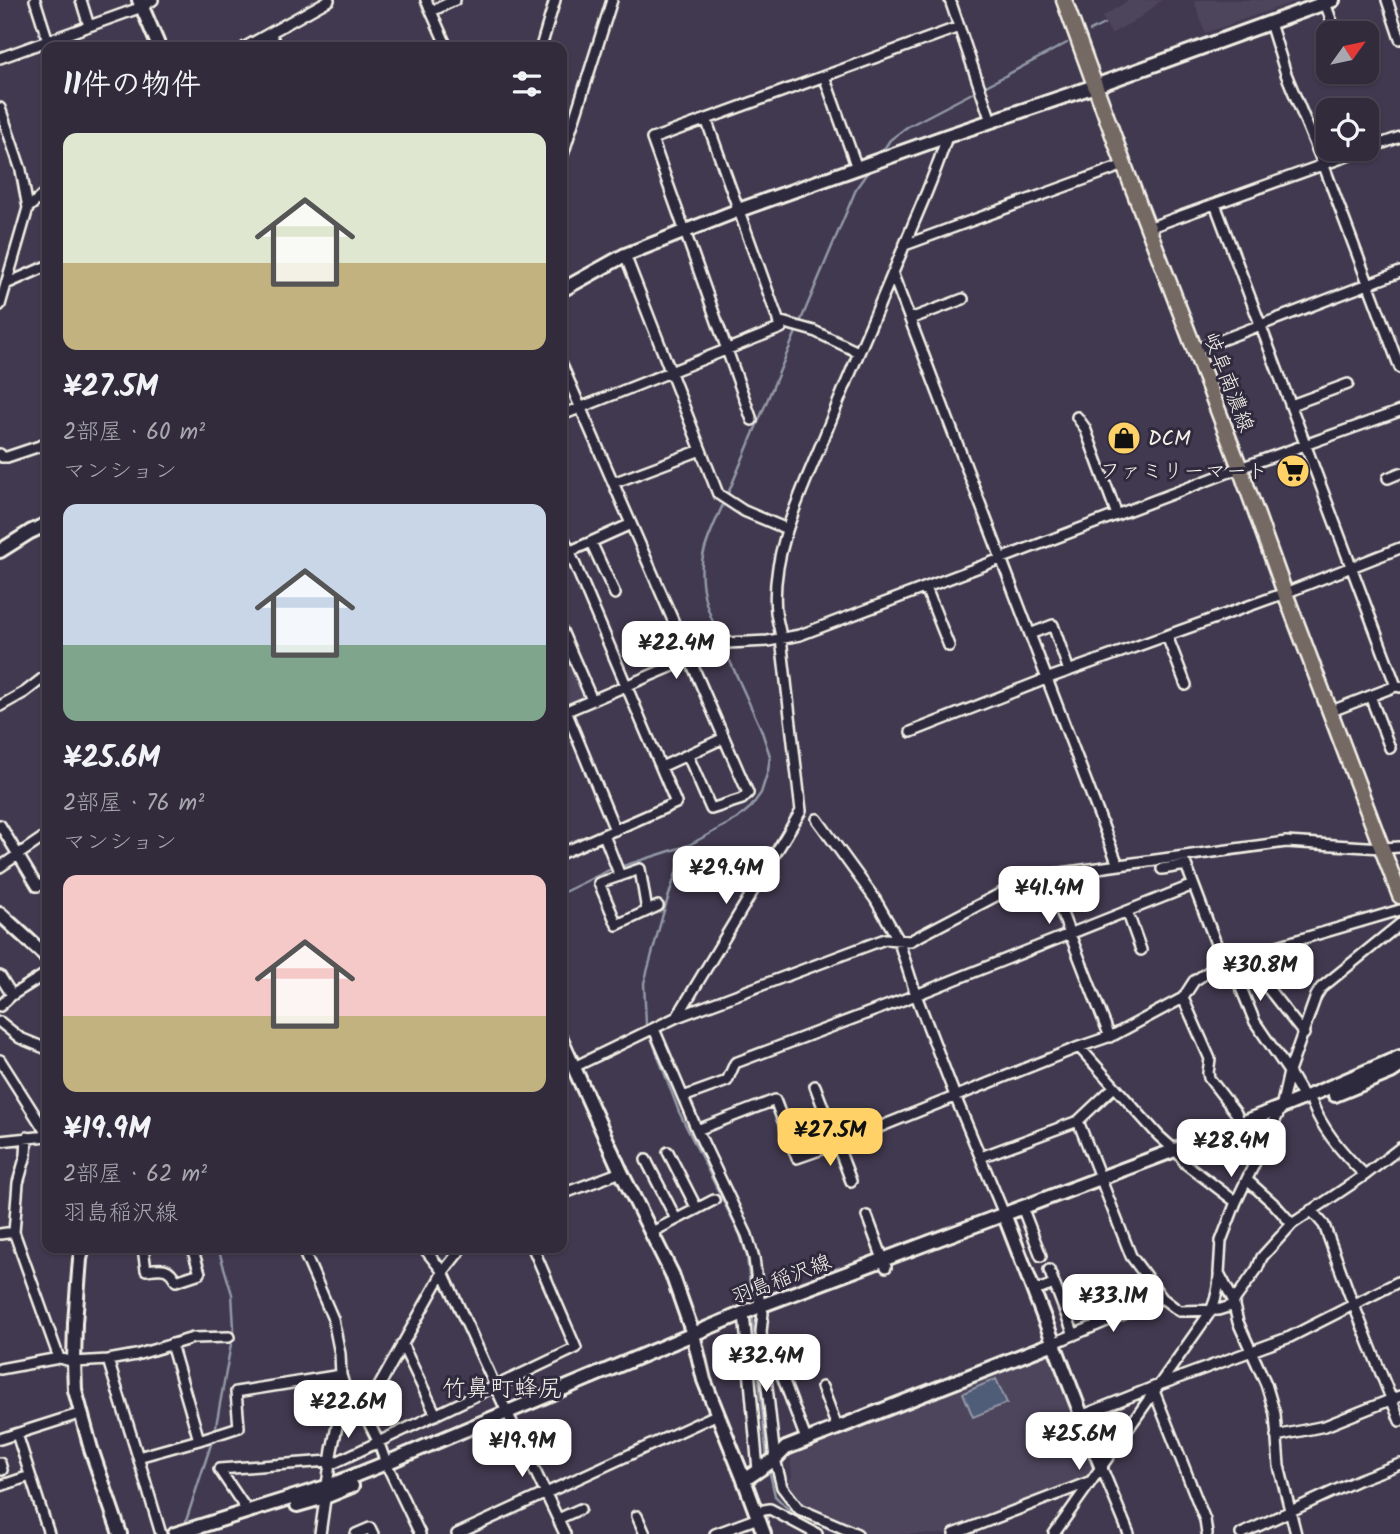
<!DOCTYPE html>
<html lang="ja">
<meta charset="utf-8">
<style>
body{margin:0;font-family:Kalam,"Klee One",sans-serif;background:#3d3746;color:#f1f3f6;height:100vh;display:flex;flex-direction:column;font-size:26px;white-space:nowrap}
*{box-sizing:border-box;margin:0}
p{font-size:23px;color:#a8a7af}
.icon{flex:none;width:38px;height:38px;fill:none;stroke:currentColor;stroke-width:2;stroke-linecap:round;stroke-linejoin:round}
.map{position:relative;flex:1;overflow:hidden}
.side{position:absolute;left:42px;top:42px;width:525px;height:1211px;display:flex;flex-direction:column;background:#312b3b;border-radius:14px;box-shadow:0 2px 5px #0004,0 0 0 2px #4c4755}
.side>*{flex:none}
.needle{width:46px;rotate:57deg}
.fabs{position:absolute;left:1316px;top:21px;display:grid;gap:14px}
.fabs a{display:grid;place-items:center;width:63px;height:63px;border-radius:14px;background:#312b3b;box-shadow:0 2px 5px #0004,0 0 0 2px #4c4755;font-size:35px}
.price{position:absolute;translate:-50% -60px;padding:0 16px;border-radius:14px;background:#fff;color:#222;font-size:23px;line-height:46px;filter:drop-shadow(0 2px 4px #0008)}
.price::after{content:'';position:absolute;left:50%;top:42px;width:21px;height:16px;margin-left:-10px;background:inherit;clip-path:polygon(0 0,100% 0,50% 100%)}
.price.selected{background:#ffd166;color:#111}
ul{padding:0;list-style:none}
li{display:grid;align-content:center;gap:14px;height:371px;padding:0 21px}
li span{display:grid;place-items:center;height:217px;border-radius:14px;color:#555}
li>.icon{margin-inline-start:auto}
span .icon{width:126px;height:126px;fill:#fffc;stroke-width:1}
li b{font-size:30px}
h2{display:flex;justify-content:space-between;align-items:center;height:84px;padding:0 21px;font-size:30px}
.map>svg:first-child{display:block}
.built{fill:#4e445c}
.water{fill:#505d79;stroke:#9298a5;stroke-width:2}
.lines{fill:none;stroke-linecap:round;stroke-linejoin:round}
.stream{stroke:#9298a5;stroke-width:2.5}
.street-casing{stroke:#f4f1e8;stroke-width:14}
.secondary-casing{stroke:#f4f1e8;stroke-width:18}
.primary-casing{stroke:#f4f1e8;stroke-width:19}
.street{stroke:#2f2a3d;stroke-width:9}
.secondary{stroke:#2f2a3d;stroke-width:12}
.primary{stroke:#756964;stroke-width:14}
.labels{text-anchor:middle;stroke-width:6;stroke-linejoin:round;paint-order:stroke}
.street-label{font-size:21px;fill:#f4f1e8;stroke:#2f2a3d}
.poi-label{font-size:21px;fill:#f4f1e8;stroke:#2f2a3d;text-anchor:start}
.quarter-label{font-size:24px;fill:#f4f1e8;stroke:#2f2a3d}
</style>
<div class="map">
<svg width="1400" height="1534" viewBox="0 0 1400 1534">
<rect width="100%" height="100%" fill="#41394f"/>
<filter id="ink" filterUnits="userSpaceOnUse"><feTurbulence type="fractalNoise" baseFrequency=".0143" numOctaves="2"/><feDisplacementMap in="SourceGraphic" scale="14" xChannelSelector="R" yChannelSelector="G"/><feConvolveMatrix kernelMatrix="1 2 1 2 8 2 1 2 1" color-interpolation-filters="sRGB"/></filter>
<g filter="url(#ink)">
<path class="built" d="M1129,0H1162L1141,17L1111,34L1102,17Z
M1194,0H1299L1205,33Z
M562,644L585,696L584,698L562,707Z
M1052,1350L1097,1467L1087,1479L947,1534H867L802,1504L785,1484L792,1477L790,1457Z"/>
<path class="water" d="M996,1379L1007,1403L973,1417L963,1393Z"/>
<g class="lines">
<path class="stream" d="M1090,31L1104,24
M984,87L1067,43
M880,155L890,140L907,127L978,90
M727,496L857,187L870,169
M722,642C710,617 699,592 702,563C703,546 717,519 724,502
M689,845L676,873L663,914L644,983L646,1024L679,1112L740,1235L747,1256L752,1306
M623,866L689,845L737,819L751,807L761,793L768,771L770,756L761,729L724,648
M562,893L611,869
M752,1312L767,1459
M215,1431L234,1328L232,1294L218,1248
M769,1469L775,1496L790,1511L841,1534
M186,1521L213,1438"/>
<defs>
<path id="street" d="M35,0L48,41
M81,0L89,26
M426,0L447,47
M950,0L991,121
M1387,0L1400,39
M1325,3L1336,33
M432,11L455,0
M1270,23L1286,74L1324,166L1400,368
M270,33L277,47
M245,47L329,0
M541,47L555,0
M0,58L142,7L153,0
M824,76L857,168
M0,108L21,170L28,208L0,305
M562,158L612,0
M1215,204L1396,686L1400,687
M28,208L47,191
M1148,228L1400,137
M905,245L1124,165
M625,255L718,494L744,511L787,529
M893,275L1118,865
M6,284L47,266
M910,319L963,299
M778,321L814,331L858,352
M1195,350L1400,272
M562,365L748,793L742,799L711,809L688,756
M1291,405L1348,384
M562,415L781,328L706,119
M1077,417L1085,428L1117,515
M752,420L652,139L959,27
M0,454L2,457H7L40,446L47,441
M1388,478L1400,473
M613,483L701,450
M562,534L676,803L562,853
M591,542L615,594
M562,555L631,524
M926,588L949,646
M562,631L592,700
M1030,634L1053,625L1069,671
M1167,636L1186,685
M1370,696L1390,748
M0,706L25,692L47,675
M566,711L615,830
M1329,712L1396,686
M562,713L727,643L768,641L800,635L1240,468L1400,411
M911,732L1046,679L1285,593L1400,548
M661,767L724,738
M817,819L875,899L898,939L916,995L955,1096L1004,1214
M0,825L37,886L47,884
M604,835L620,876
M0,867L47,835
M1162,869L1186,865L1223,962L1241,988L1255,1022L1289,1072L1304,1098
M1047,875L1110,1037
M647,911L640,869L599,883L617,925L658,906
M1127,911L1141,950
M1258,951L1267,987L1304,1034
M0,976L12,995
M1183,998L1210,1059L1208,1073L1209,1078L1236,1113L1241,1124
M0,1006L12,995L47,973
M677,1017L801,811L781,638C780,629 777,621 776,612C770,552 803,489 825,435C851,369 880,305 907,239C921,205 937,171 947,136
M0,1022L20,1038L47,1049
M654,1029L697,1130L747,1235L754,1258L760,1306L763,1313L761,1332L775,1459L782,1487L799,1509L857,1534
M1079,1047L1159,1136L1179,1154L1186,1164L1236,1202
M0,1060L47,1134
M574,1067L677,1017L885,939L910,941L1011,888L1047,875L1286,842L1382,848L1400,847
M815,1086L851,1181
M1114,1087L1078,1121L1131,1256L1162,1298L1179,1311L1218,1310L1234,1305
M683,1097L727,1081L735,1063L916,995L1193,885
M1312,1103C1323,1131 1344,1155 1365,1175
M697,1130L775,1100L797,1158L837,1144L1079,1047L1114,1035L1183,998L1194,981L1223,962L1400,910
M27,1137L26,1155L18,1183L14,1232L59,1358
M0,1141L47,1136
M668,1152L697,1209
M981,1157L1078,1121
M646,1160L676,1219
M1247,1180L1275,1205L1292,1224
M562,1194L621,1172
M1022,1207L1041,1256
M1311,1210L1324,1225L1349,1293L1400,1421
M867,1216L886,1267
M652,1232L714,1200
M0,1234L14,1232
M143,1248L146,1270C161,1268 169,1266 176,1281L200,1273L192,1248
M304,1248L303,1250L333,1319L340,1354L341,1375L345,1388L364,1413L378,1441L386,1463L420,1534
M424,1248L443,1272L507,1412L565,1534
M1049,1270L1074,1335
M1034,1291L1054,1284
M1235,1300L1232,1298L1219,1273L1221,1241L1236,1202L1281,1108L1289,1072L1316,996L1321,988L1400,924
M744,1313L758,1470
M1054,1343L1162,1298
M402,1344L436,1415
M108,1360L138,1457
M0,1369L59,1358L74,1362L108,1360L136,1355L193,1338L229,1337
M782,1376L806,1439
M822,1387L837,1427
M1154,1391L1205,1520L1207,1534
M364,1413L443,1272L462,1248
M1081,1416L1159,1385L1290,1337L1400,1281
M17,1434L49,1534
M1276,1436L1325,1426L1400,1396
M0,1439L82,1413
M199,1440L239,1427L236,1392L341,1375
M0,1463L2,1470
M330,1465L576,1348L533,1248
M1101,1466L1129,1534
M0,1486L30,1476
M764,1510L770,1509L817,1534
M248,1512L219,1469L330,1461
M637,1516L645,1534
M558,1519L580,1509
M161,1534L138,1457L199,1440L171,1344
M320,1534L332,1450L345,1388
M356,1534L370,1528L373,1534
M457,1534L718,1414
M715,1534L758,1518
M954,1534L1089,1482
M1054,1534L1211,1311C1216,1299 1219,1288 1219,1275
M1241,1534L1358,1480L1400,1464
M1296,1534L1279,1466L1275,1414L1266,1384L1238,1322L1233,1302L1257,1269L1262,1257L1292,1224L1365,1175L1400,1148"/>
<path id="secondary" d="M139,0L159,47
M562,290L625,255L739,210L947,136L1095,86L1333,0
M0,551L30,532L47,524
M0,914L47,957
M562,1041L621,1172L672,1274L693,1334L704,1380L744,1480L764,1534
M1335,1095L1391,1072L1400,1066
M1004,1214L1101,1466
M83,1248L80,1259L75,1323L74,1362L75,1390L91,1449L120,1534
M744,1480L775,1459L786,1448L1054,1343
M297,1505L325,1497L352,1486
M175,1534L326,1487L386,1463L760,1306L1175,1150L1304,1098L1400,1057"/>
<path id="primary" d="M1064,0L1124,165L1240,468L1285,593L1400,896"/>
</defs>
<use href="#street" class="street-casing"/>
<use href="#secondary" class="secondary-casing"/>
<use href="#primary" class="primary-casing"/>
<use href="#street" class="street"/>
<use href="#secondary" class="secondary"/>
<use href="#primary" class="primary"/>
</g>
</g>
<defs>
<symbol id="shop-disc" viewBox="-11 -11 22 22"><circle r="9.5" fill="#ffd166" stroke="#2f2a3d"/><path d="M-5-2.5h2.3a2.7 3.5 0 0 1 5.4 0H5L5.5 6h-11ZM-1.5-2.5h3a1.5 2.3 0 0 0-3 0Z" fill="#111"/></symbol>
<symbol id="supermarket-disc" viewBox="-11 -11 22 22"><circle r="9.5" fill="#ffd166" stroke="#2f2a3d"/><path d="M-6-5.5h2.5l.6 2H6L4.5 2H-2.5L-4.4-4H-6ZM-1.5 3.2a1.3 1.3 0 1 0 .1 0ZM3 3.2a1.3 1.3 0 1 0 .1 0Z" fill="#111"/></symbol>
</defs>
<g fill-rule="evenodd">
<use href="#shop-disc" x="1105" y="419" width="38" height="38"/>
<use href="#supermarket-disc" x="1274" y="452" width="38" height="38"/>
</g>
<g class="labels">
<g class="street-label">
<text transform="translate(1229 382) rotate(69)" y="7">岐阜南濃線</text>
<text transform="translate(781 1279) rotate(-21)" y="7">羽島稲沢線</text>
</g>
<g class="poi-label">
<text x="1148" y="445">DCM</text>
<text x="1268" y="478" text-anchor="end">ファミリーマート</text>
</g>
<g class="quarter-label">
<text x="502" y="1396">竹鼻町蜂尻</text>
</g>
</g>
</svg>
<div class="fabs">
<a><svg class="needle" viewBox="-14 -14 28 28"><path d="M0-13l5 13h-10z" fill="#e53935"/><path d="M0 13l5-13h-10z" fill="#a8a7af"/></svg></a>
<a><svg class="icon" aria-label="locate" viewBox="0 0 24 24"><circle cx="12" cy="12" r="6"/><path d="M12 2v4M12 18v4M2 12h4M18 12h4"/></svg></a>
</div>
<b class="price" style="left:676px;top:681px">¥22.4M</b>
<b class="price" style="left:726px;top:906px">¥29.4M</b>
<b class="price" style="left:1049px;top:926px">¥41.4M</b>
<b class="price" style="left:1260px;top:1003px">¥30.8M</b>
<b class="price selected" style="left:830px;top:1168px">¥27.5M</b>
<b class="price" style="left:1231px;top:1179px">¥28.4M</b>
<b class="price" style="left:1113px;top:1334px">¥33.1M</b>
<b class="price" style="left:766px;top:1394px">¥32.4M</b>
<b class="price" style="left:348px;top:1440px">¥22.6M</b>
<b class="price" style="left:1079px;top:1472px">¥25.6M</b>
<b class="price" style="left:522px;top:1479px">¥19.9M</b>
<section class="side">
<h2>11件の物件<svg class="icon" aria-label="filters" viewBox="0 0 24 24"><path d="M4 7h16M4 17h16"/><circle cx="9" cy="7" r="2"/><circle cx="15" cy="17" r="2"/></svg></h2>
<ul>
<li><span style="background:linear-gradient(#dfe7d0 60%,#c2b280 0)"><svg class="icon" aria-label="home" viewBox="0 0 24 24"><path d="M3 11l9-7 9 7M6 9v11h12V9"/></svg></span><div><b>¥27.5M</b><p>2部屋 · 60 m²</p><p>マンション</p></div></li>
<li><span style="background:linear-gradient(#c9d6e8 65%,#7fa58c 0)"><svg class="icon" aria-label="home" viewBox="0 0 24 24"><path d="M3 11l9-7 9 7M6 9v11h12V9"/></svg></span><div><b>¥25.6M</b><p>2部屋 · 76 m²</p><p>マンション</p></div></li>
<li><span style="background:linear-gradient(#f6c9c9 65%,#c2b280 0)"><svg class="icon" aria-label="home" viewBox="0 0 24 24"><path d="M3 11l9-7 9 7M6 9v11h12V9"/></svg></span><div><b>¥19.9M</b><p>2部屋 · 62 m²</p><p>羽島稲沢線</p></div></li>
</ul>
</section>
</div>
